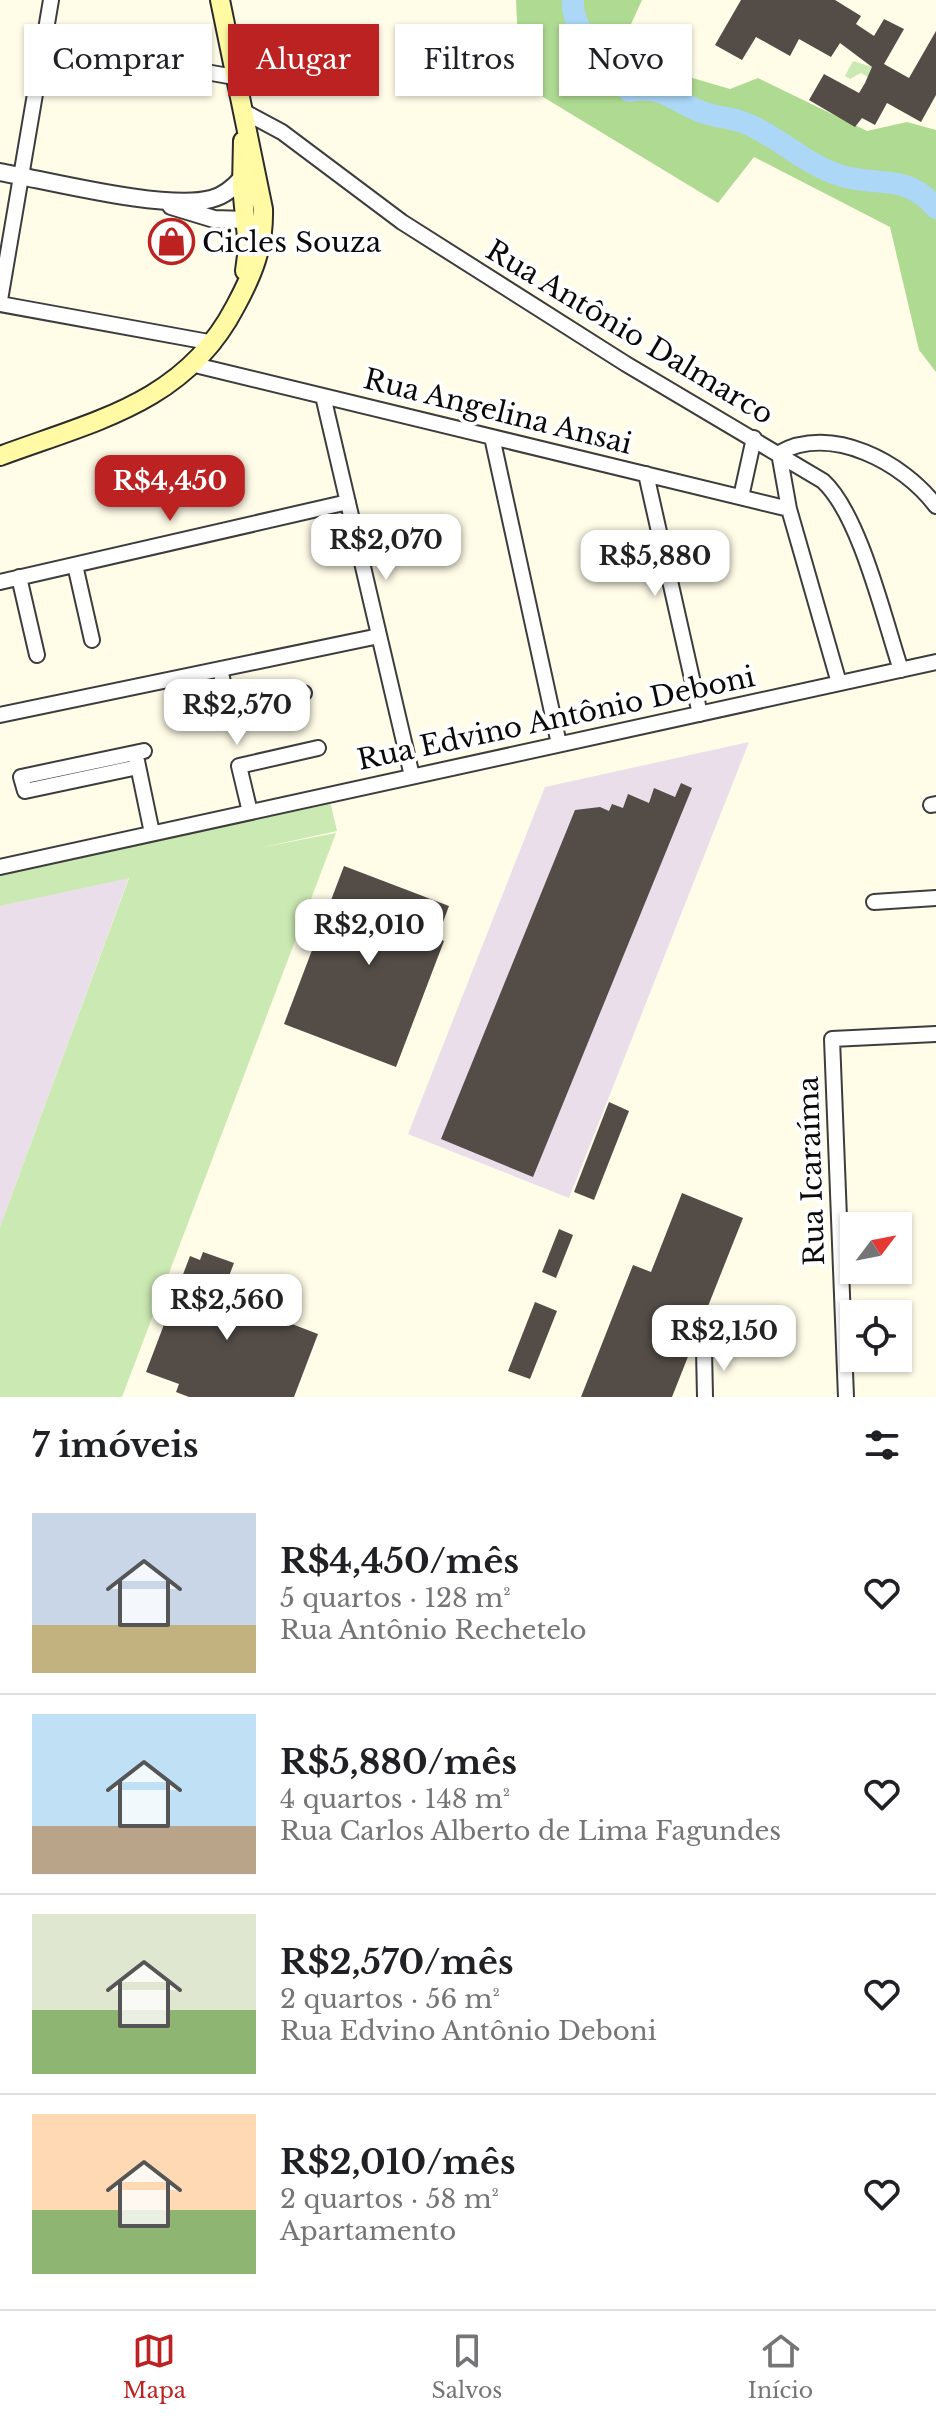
<!DOCTYPE html>
<html lang="pt">
<meta charset="utf-8">
<style>
body{margin:0;font-family:"Libre Baskerville",serif;background:#f2f2f2;color:#202124;height:100vh;display:flex;flex-direction:column;font-size:30px;white-space:nowrap}
*{box-sizing:border-box;margin:0}
p{font-size:26px;color:#757577}
.icon{flex:none;width:44px;height:44px;fill:none;stroke:currentColor;stroke-width:2;stroke-linecap:round;stroke-linejoin:round}
.map{position:relative;height:1397px;overflow:hidden}
.details{display:flex;flex-direction:column;background:#fff;flex:1}
.details>*{flex:none}
.top-card{position:absolute;left:24px;top:24px;width:888px;height:72px;display:flex;gap:16px}
.needle{width:52px;rotate:58deg}
.tools{position:absolute;left:840px;top:1212px;display:grid;gap:16px}
.tools a{display:grid;place-items:center;width:72px;height:72px;border-radius:0px;background:#fff;box-shadow:0 2px 6px #0004;font-size:40px}
.price{position:absolute;translate:-50% -68px;padding:0 18px;border-radius:16px;background:#fff;color:#222;font-size:26px;line-height:52px;filter:drop-shadow(0 2px 4px #0008)}
.price::after{content:'';position:absolute;left:50%;top:48px;width:24px;height:18px;margin-left:-12px;background:inherit;clip-path:polygon(0 0,100% 0,50% 100%)}
.price.on{background:#bc2221;color:#fff}
ul{padding:0;list-style:none}
li{display:flex;align-items:center;gap:24px;height:200px;padding:0 32px}
li+li{border-top:2px solid #e0e0e0}
li span{display:grid;place-items:center;flex:none;width:224px;height:160px;border-radius:0px;color:#555}
li>.icon{margin-inline-start:auto}
span .icon{width:96px;height:96px;fill:#fffc;stroke-width:1}
li b{font-size:34px}
h2{display:flex;justify-content:space-between;align-items:center;height:96px;padding:0 32px;font-size:34px}
.pill{padding:0 28px;border-radius:0px;background:#fff;box-shadow:0 2px 6px #0004;font-size:28px;line-height:72px}
.pill.on{background:#bc2221;color:#fff}
.tab-bar{display:flex;justify-content:space-around;align-items:center;height:112px;border-top:2px solid #e0e0e0;background:#fff;font-size:22px;color:#757577}
.tab-bar a{display:grid;justify-items:center;gap:4px}
.tab-bar .on{color:#bc2221}
.map>svg:first-child{display:block}
.industrial{fill:#e9deea}
.green{fill:#cbe9b2}
.forest{fill:#aeda91}
.lines{fill:none;stroke-linecap:round;stroke-linejoin:round}
.river{stroke:#acd7f7;stroke-width:22}
.building{fill:#534c47}
.minor-casing{stroke:#3d3d3d;stroke-width:18}
.tertiary-casing{stroke:#3d3d3d;stroke-width:20}
.secondary-casing{stroke:#2c2c2c;stroke-width:22}
.minor{stroke:#fff;stroke-width:14}
.tertiary{stroke:#fff;stroke-width:16}
.secondary{stroke:#fffaa3;stroke-width:18}
.labels{text-anchor:middle;stroke-width:8;stroke-linejoin:round;paint-order:stroke}
.poi-label{font-size:28px;fill:#0a0a0a;stroke:#fff;text-anchor:start}
.street-label{font-size:28px;fill:#0a0a0a;stroke:#fff}
</style>
<div class="map">
<svg width="936" height="1397" viewBox="0 0 936 1397">
<rect width="100%" height="100%" fill="#fffce8"/>
<path class="industrial" d="M749,742L569,1198L408,1134L545,787Z
M129,877L0,1227V906Z"/>
<path class="green" d="M853,61L872,67L878,83L861,73L850,79L845,76Z
M330,801L337,831L259,848L336,833L122,1397H0V1227L129,878L0,906V874Z"/>
<path class="forest" d="M516,0H642L621,46L631,60L730,89L758,78L867,131L907,122L936,130V372L919,350L890,227L754,157L718,203L520,83Z"/>
<g class="lines">
<path class="river" d="M573,0C570,32 609,67 629,91C662,86 668,97 697,110C712,117 729,117 745,123C780,137 803,164 842,176C880,187 907,173 936,208"/>
</g>
<path class="building" d="M741,0H835L861,16L856,24L874,36L884,19L904,29L884,64L909,78L936,31V95L921,122L887,103L875,125L862,118L855,127L809,100L824,74L859,93L865,83L872,67L840,43L831,57L799,39L790,56L756,37L742,60L715,45Z
M681,783L692,788L533,1177L441,1139L575,810L600,807L609,811L612,804L623,808L628,794L649,803L654,788L675,797Z
M344,866L449,906L437,938L444,941L396,1067L284,1024Z
M609,1102L629,1111L594,1200L574,1192Z
M682,1193L743,1218L672,1397H581L633,1265L651,1272Z
M559,1229L573,1235L556,1278L542,1272Z
M203,1252L234,1263L221,1297L318,1334L294,1397H189L176,1392L179,1384L146,1372L190,1256L200,1260Z
M535,1302L557,1311L530,1379L508,1371Z"/>
<g class="lines">
<defs>
<path id="minor" d="M44,43L234,77
M241,110L282,132L402,222L626,364L823,481C860,515 884,619 901,670
M0,300L51,0
M0,304L214,343
M195,365L789,509
M323,396L412,776
M492,437L559,744
M779,453L789,509L839,683
M779,453C831,424 903,462 936,506
M646,474L700,714
M741,497L754,438
M75,565L92,640
M19,577L37,655
M0,582L348,502
M220,669L229,708L304,693
M0,715L379,636
M137,761L152,833
M138,767L25,791L21,777L144,751
M931,805L936,804
M250,812L239,766L318,748
M0,867L936,662
M874,902L936,898
M704,1349L705,1397
M846,1397L832,1039L936,1034"/>
<path id="tertiary" d="M0,172C50,181 167,211 211,199C224,196 233,188 242,178
M171,206L214,219L246,220"/>
<path id="secondary" d="M243,141L242,186L248,248L245,271
M0,456C94,421 185,403 235,307C253,274 264,247 263,209L220,0"/>
</defs>
<use href="#minor" class="minor-casing"/>
<use href="#tertiary" class="tertiary-casing"/>
<use href="#secondary" class="secondary-casing"/>
<use href="#minor" class="minor"/>
<use href="#tertiary" class="tertiary"/>
<use href="#secondary" class="secondary"/>
</g>
<defs>
<symbol id="shop-ring" viewBox="-11 -11 22 22"><circle r="9.5" fill="#fff" stroke="#bc2221" stroke-width="1.5"/><path d="M-5-2.5h2.3a2.7 3.5 0 0 1 5.4 0H5L5.5 6h-11ZM-1.5-2.5h3a1.5 2.3 0 0 0-3 0Z" fill="#bc2221"/></symbol>
</defs>
<g fill-rule="evenodd">
<use href="#shop-ring" x="146" y="216" width="51" height="51"/>
</g>
<g class="labels">
<g class="poi-label">
<text x="202" y="252">Cicles Souza</text>
</g>
<g class="street-label">
<text transform="translate(630 332) rotate(31)" y="10">Rua Antônio Dalmarco</text>
<text transform="translate(498 411) rotate(14)" y="10">Rua Angelina Ansai</text>
<text transform="translate(556 718) rotate(-12)" y="10">Rua Edvino Antônio Deboni</text>
<text transform="translate(811 1171) rotate(-92)" y="10">Rua Icaraíma</text>
</g>
</g>
</svg>
<div class="tools">
<a><svg class="needle" viewBox="-14 -14 28 28"><path d="M0-13l5 13h-10z" fill="#e53935"/><path d="M0 13l5-13h-10z" fill="#757577"/></svg></a>
<a><svg class="icon" aria-label="locate" viewBox="0 0 24 24"><circle cx="12" cy="12" r="6"/><path d="M12 2v4M12 18v4M2 12h4M18 12h4"/></svg></a>
</div>
<b class="price on" style="left:170px;top:523px">R$4,450</b>
<b class="price" style="left:386px;top:582px">R$2,070</b>
<b class="price" style="left:655px;top:598px">R$5,880</b>
<b class="price" style="left:237px;top:747px">R$2,570</b>
<b class="price" style="left:369px;top:967px">R$2,010</b>
<b class="price" style="left:227px;top:1342px">R$2,560</b>
<b class="price" style="left:724px;top:1373px">R$2,150</b>
<div class="top-card">
<a class="pill">Comprar</a>
<a class="pill on">Alugar</a>
<a class="pill">Filtros</a>
<a class="pill">Novo</a>
</div>
</div>
<section class="details">
<h2>7 imóveis<svg class="icon" aria-label="filters" viewBox="0 0 24 24"><path d="M4 7h16M4 17h16"/><circle cx="9" cy="7" r="2"/><circle cx="15" cy="17" r="2"/></svg></h2>
<ul>
<li><span style="background:linear-gradient(#c9d6e8 70%,#c2b280 0)"><svg class="icon" aria-label="home" viewBox="0 0 24 24"><path d="M3 11l9-7 9 7M6 9v11h12V9"/></svg></span><div><b>R$4,450/mês</b><p>5 quartos · 128 m²</p><p>Rua Antônio Rechetelo</p></div><svg class="icon" aria-label="heart" viewBox="0 0 24 24"><path d="M12 20l-8-8c-3-5 5-10 8-4 3-6 11-1 8 4z"/></svg></li>
<li><span style="background:linear-gradient(#bfe0f5 70%,#b9a48a 0)"><svg class="icon" aria-label="home" viewBox="0 0 24 24"><path d="M3 11l9-7 9 7M6 9v11h12V9"/></svg></span><div><b>R$5,880/mês</b><p>4 quartos · 148 m²</p><p>Rua Carlos Alberto de Lima Fagundes</p></div><svg class="icon" aria-label="heart" viewBox="0 0 24 24"><path d="M12 20l-8-8c-3-5 5-10 8-4 3-6 11-1 8 4z"/></svg></li>
<li><span style="background:linear-gradient(#dfe7d0 60%,#8fb573 0)"><svg class="icon" aria-label="home" viewBox="0 0 24 24"><path d="M3 11l9-7 9 7M6 9v11h12V9"/></svg></span><div><b>R$2,570/mês</b><p>2 quartos · 56 m²</p><p>Rua Edvino Antônio Deboni</p></div><svg class="icon" aria-label="heart" viewBox="0 0 24 24"><path d="M12 20l-8-8c-3-5 5-10 8-4 3-6 11-1 8 4z"/></svg></li>
<li><span style="background:linear-gradient(#ffd9b3 60%,#8fb573 0)"><svg class="icon" aria-label="home" viewBox="0 0 24 24"><path d="M3 11l9-7 9 7M6 9v11h12V9"/></svg></span><div><b>R$2,010/mês</b><p>2 quartos · 58 m²</p><p>Apartamento</p></div><svg class="icon" aria-label="heart" viewBox="0 0 24 24"><path d="M12 20l-8-8c-3-5 5-10 8-4 3-6 11-1 8 4z"/></svg></li>
</ul>
</section>
<nav class="tab-bar">
<a class="on"><svg class="icon" aria-label="map" viewBox="0 0 24 24"><path d="M3 6l6-2 6 2 6-2v14l-6 2-6-2-6 2zM9 4v14M15 6v14"/></svg>Mapa</a>
<a><svg class="icon" aria-label="saved" viewBox="0 0 24 24"><path d="M7 4h10v16l-5-4-5 4z"/></svg>Salvos</a>
<a><svg class="icon" aria-label="home" viewBox="0 0 24 24"><path d="M3 11l9-7 9 7M6 9v11h12V9"/></svg>Início</a>
</nav>
